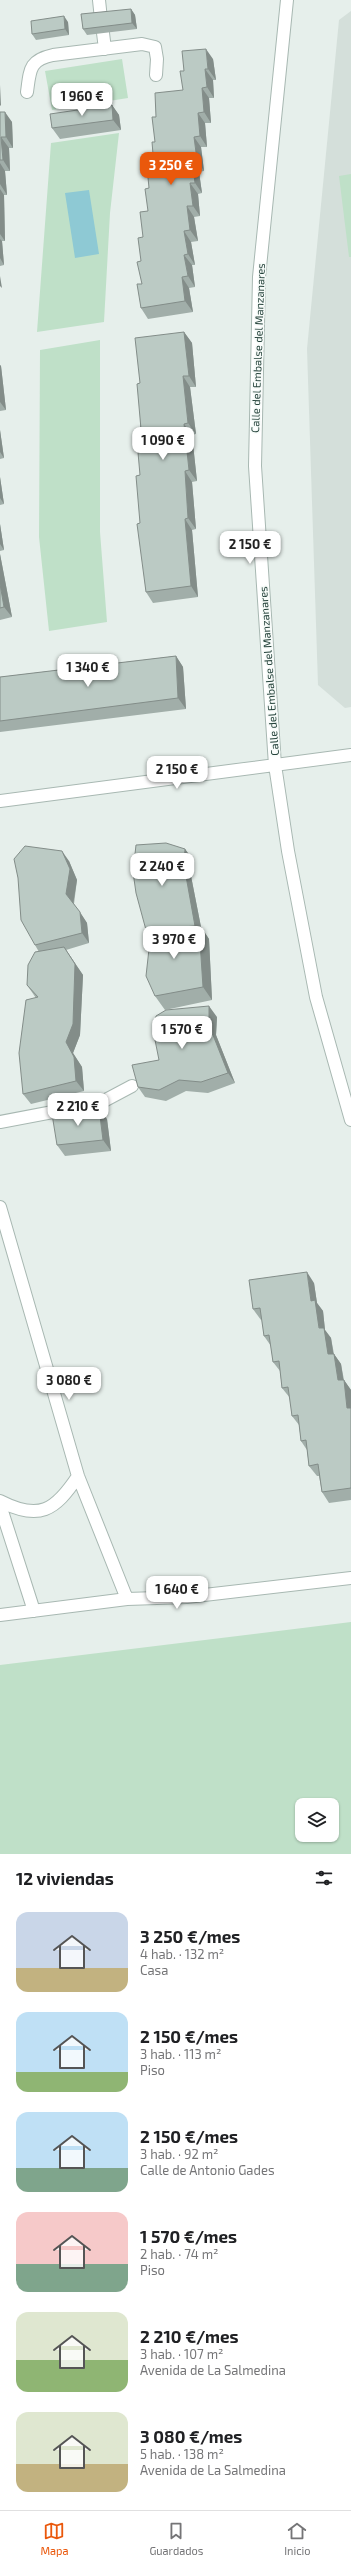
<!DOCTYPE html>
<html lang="es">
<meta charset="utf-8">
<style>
body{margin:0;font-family:"Exo 2",sans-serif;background:#f6f6f6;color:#202124;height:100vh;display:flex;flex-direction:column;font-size:15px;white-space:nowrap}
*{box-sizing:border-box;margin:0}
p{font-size:13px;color:#757577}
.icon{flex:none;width:22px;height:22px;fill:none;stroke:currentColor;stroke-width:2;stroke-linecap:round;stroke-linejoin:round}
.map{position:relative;height:1854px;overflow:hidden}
.sheet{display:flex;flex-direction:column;background:#fff;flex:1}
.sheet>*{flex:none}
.fabs{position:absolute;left:295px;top:1798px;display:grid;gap:8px}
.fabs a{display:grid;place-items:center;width:44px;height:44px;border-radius:8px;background:#fff;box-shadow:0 1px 3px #0004;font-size:20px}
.price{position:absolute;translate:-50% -34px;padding:0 9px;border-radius:8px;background:#fff;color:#222;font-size:13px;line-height:26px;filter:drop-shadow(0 1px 2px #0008)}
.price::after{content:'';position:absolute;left:50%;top:24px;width:12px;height:9px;margin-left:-6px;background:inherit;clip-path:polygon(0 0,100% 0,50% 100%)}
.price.selected{background:#ea580c;color:#fff}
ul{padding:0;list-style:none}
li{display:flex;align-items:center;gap:12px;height:100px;padding:0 16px}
li span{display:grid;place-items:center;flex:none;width:112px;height:80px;border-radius:12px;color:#555}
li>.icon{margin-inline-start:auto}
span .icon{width:48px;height:48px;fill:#fffc;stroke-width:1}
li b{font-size:17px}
h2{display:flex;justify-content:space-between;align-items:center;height:48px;padding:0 16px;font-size:17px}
.menu{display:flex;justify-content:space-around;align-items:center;height:56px;border-top:1px solid #e0e0e0;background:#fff;font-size:11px;color:#757577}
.menu a{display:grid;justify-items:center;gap:2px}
.menu .selected{color:#ea580c}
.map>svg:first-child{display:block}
.built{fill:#d4dfda}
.green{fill:#bfe0c8;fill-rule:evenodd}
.water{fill:#8ec9d4}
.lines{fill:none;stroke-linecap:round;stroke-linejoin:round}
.lane-casing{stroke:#a8b8b2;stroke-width:14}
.street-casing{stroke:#a8b8b2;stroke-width:14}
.lane{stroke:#fff;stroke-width:12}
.street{stroke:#fff;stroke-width:12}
.wall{fill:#a1aea9}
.shaded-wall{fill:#838d89}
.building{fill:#bbcac4;stroke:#838d89}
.labels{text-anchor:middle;stroke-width:3;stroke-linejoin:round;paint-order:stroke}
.street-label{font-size:11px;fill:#24423a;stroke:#f7fbf9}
</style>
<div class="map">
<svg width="351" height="1854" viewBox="0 0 351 1854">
<rect width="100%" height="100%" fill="#e6efeb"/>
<path class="built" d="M351,11V707L345,708L318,685L307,349L339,20Z"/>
<path class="green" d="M122,59L128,98L52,110L45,71Z
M119,133L110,213L104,322L37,332L51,143Z
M351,174V257H349L339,176Z
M100,340V532L107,622L49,631L39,537L40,350Z
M351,1622V1854H0V1665ZM302,1805H332V1835H302Z"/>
<path class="water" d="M89,190L99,254L75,258L65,193Z"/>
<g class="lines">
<defs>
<path id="lane" d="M99,0L101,19
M103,33L105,49
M27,92C30,70 29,60 53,55L142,44L155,47L157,59L156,75
M0,1122L100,1103L132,1086"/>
<path id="street" d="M287,0L259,277L255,466L275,765L288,851L316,997L351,1120
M0,801L351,755
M0,1207L78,1476L127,1599
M0,1501C39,1521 55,1511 78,1476
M0,1505L34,1611
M0,1615L127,1599L187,1597L351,1578"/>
</defs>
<use href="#lane" class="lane-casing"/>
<use href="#street" class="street-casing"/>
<use href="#lane" class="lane"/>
<use href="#street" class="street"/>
</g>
<path class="wall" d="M131,9L135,15L137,29L87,35L83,29Z
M68,22L69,35L36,40L32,34Z
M213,59L216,80H213L214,98H209L211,123H205L207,147H201L204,171L199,172L202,193L198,194L200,216L194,217L198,241L191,242L195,265H192L195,287L189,288L193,312L148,319L141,308L142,284L141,261L143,237L148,211L149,188L154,166L156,117L183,90L184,71Z
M112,105L119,115L121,130L60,139L52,128Z
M0,112L12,122L13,148H9L10,171H5L7,195H4L5,241H2L4,265L0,266Z
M184,332L192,343L196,387H190L196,434L192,435L197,481L192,482L196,529L192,530L198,597L153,603L146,592L140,523V383Z
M0,365L1,366L6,410L0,411Z
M0,430L4,458L0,459Z
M0,477L4,504L0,505Z
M0,524L4,550L0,551Z
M0,554L12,617L0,620Z
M176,656L183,667L186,709L0,732V677Z
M185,849L193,860L191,876L201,927L209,939L212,1000L165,1010L155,996L146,930Z
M69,861L77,880L74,904L87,923L89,943L66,950L83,975L80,1035L73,1053L82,1067L84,1091L31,1104L23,1094L36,998L27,985L39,952L35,945Z
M217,1017L216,1035L235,1083L208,1093L186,1091L166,1101L145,1097L138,1087L159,1060Z
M107,1119L111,1151L65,1156L57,1145Z
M314,1283L317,1303L323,1311L325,1330L331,1338L334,1354L341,1364L344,1380L351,1390V1500L329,1503L322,1492L319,1476H317L309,1466L307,1450L301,1441L299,1425L292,1416L290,1398L282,1388L280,1371L273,1362L271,1346L264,1336L262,1319L261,1320L253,1309Z"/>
<path class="shaded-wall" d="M131,9L135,15L137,29L132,23Z
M64,16L68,22L69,35L65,29Z
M206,49L213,59L216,80L208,69Z
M205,69L213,80L214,98L207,87Z
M0,85L1,106L0,105Z
M202,88L209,98L211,123L204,112Z
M112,105L119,115L121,130L113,120Z
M5,112L12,122L13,148L6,137Z
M198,113L205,123L207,147L200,136Z
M1,137L9,148L10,171L3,160Z
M194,137L201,147L204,171L197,160Z
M192,161L199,172L202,193L195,183Z
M0,163L5,171L7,195L0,184Z
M190,183L198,194L200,216L193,206Z
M0,189L4,195L5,241L0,234Z
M187,206L194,217L198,241L190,230Z
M184,231L191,242L195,265L188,254Z
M0,239L2,241L4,265L0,258Z
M184,255L192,265L195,287L188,276Z
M0,276L2,288L0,286Z
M182,277L189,288L193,312L185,301Z
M184,332L192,343L196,387L189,376Z
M0,365L1,366L6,410L0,402Z
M183,376L190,387L196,434L188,423Z
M184,424L192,435L197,481L189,470Z
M0,430L4,458L0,452Z
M185,471L192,482L196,529L188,518Z
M0,477L4,504L0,498Z
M185,519L192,530L198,597L191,586Z
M0,524L4,550L0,544Z
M0,554L12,617L4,607L0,584Z
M176,656L183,667L186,709L178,698Z
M185,849L193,860L191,876L201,927L209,939L212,1000L203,987L184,865Z
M62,851L69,861L77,880L73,905L66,894Z
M80,912L87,923L89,943L82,933Z
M64,947L83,975L80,1035L73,1053L82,1067L84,1091L76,1081L66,1042Z
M209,1006L217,1017L216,1035L235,1083L228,1073L209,1025Z
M99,1108L107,1119L111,1151L103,1140Z
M307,1272L314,1283L317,1303L323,1311L325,1330L331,1338L335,1365L328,1354L311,1301Z
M334,1354L341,1364L345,1391L338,1380Z
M344,1380L351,1390V1413L347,1408Z"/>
<path class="building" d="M131,9L132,23L83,29L81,14Z
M64,16L65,29L32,34L31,21Z
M206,49L208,69H205L207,87L202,88L204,112L198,113L200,136L194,137L197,160L192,161L195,183H190L193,206H187L190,230L184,231L188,254L184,255L188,276L182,277L185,301L141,308L137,284H142L137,262L141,261L138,238L143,237L140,212L148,211L145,189L149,188L147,167L154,166L152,142H155L152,117H156L155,93L183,90L180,71H184L182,51Z
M112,105L113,120L52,128L50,114Z
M0,112H5L6,137H1L3,160H0Z
M184,332L189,376H183L188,423L184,424L189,470L185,471L188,518L185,519L191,586L146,592L137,524L140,523L136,476L140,475L136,430L141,429L137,384L140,383L135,338Z
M0,584L4,607L0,608Z
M176,656L178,698L0,721V677Z
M166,843L185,849L184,865L195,926L146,930L136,893L133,872L136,845Z
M25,846L62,851L70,869L66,894L80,912L82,933L35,945L21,920L18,878L14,859Z
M199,926L203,987L155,996L146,976L149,949L145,930Z
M64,947L75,964L73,1024L66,1042L74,1057L76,1081L23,1094L19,1053L26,1000L38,997L27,985L28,965L35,952Z
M209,1006V1025L228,1073L201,1082L179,1080L159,1090L138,1087L132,1065L159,1060L154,1035L156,1016L166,1010Z
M99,1108L103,1140L57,1145L52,1114Z
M307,1272L311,1301L315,1300L319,1328H324L328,1354H334L338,1380H344L347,1408H351V1488L322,1492L318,1464L309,1466L306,1440L301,1441L298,1415L292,1416L288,1387L282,1388L279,1361L273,1362L269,1335L264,1336L260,1308L253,1309L249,1280Z"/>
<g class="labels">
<g class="street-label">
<text transform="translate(258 348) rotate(-88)" y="4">Calle del Embalse del Manzanares</text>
<text transform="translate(269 671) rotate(-94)" y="4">Calle del Embalse del Manzanares</text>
</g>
</g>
</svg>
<div class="fabs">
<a><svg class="icon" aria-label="layers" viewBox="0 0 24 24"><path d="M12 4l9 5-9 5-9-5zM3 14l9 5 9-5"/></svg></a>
</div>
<b class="price" style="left:82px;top:117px">1 960 €</b>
<b class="price selected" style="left:171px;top:186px">3 250 €</b>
<b class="price" style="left:163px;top:461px">1 090 €</b>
<b class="price" style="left:250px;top:565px">2 150 €</b>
<b class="price" style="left:88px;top:688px">1 340 €</b>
<b class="price" style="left:177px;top:790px">2 150 €</b>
<b class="price" style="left:162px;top:887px">2 240 €</b>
<b class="price" style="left:174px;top:960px">3 970 €</b>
<b class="price" style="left:182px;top:1050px">1 570 €</b>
<b class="price" style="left:78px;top:1127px">2 210 €</b>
<b class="price" style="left:69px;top:1401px">3 080 €</b>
<b class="price" style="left:177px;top:1610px">1 640 €</b>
</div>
<section class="sheet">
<h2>12 viviendas<svg class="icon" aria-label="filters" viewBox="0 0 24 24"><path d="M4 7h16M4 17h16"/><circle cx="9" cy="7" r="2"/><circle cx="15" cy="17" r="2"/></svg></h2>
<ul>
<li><span style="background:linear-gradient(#c9d6e8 70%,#c2b280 0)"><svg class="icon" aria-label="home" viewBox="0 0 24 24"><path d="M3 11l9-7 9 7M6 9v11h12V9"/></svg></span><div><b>3 250 €/mes</b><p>4 hab. · 132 m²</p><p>Casa</p></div></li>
<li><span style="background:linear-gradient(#bfe0f5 75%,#8fb573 0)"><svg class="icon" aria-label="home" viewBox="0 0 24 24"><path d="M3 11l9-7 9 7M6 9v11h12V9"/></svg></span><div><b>2 150 €/mes</b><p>3 hab. · 113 m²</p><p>Piso</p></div></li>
<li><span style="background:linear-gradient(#bfe0f5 70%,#7fa58c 0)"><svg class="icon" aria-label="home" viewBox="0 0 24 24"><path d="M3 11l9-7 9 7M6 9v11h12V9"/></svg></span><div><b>2 150 €/mes</b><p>3 hab. · 92 m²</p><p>Calle de Antonio Gades</p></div></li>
<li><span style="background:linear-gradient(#f6c9c9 65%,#7fa58c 0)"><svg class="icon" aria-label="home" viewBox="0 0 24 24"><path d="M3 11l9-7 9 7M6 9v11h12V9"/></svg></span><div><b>1 570 €/mes</b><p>2 hab. · 74 m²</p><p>Piso</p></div></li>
<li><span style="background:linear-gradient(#dfe7d0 60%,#8fb573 0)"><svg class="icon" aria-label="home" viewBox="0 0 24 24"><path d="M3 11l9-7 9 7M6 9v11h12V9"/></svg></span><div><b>2 210 €/mes</b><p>3 hab. · 107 m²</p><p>Avenida de La Salmedina</p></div></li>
<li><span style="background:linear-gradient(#dfe7d0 65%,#c2b280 0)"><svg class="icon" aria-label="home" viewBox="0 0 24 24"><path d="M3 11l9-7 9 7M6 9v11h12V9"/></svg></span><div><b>3 080 €/mes</b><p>5 hab. · 138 m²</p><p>Avenida de La Salmedina</p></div></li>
</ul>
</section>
<nav class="menu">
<a class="selected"><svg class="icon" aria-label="map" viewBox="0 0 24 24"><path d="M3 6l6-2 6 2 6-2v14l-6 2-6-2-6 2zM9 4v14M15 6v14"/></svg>Mapa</a>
<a><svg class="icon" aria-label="saved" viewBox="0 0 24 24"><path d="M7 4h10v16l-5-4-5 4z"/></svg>Guardados</a>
<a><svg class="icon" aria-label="home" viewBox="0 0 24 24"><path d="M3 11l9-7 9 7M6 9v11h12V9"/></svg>Inicio</a>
</nav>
